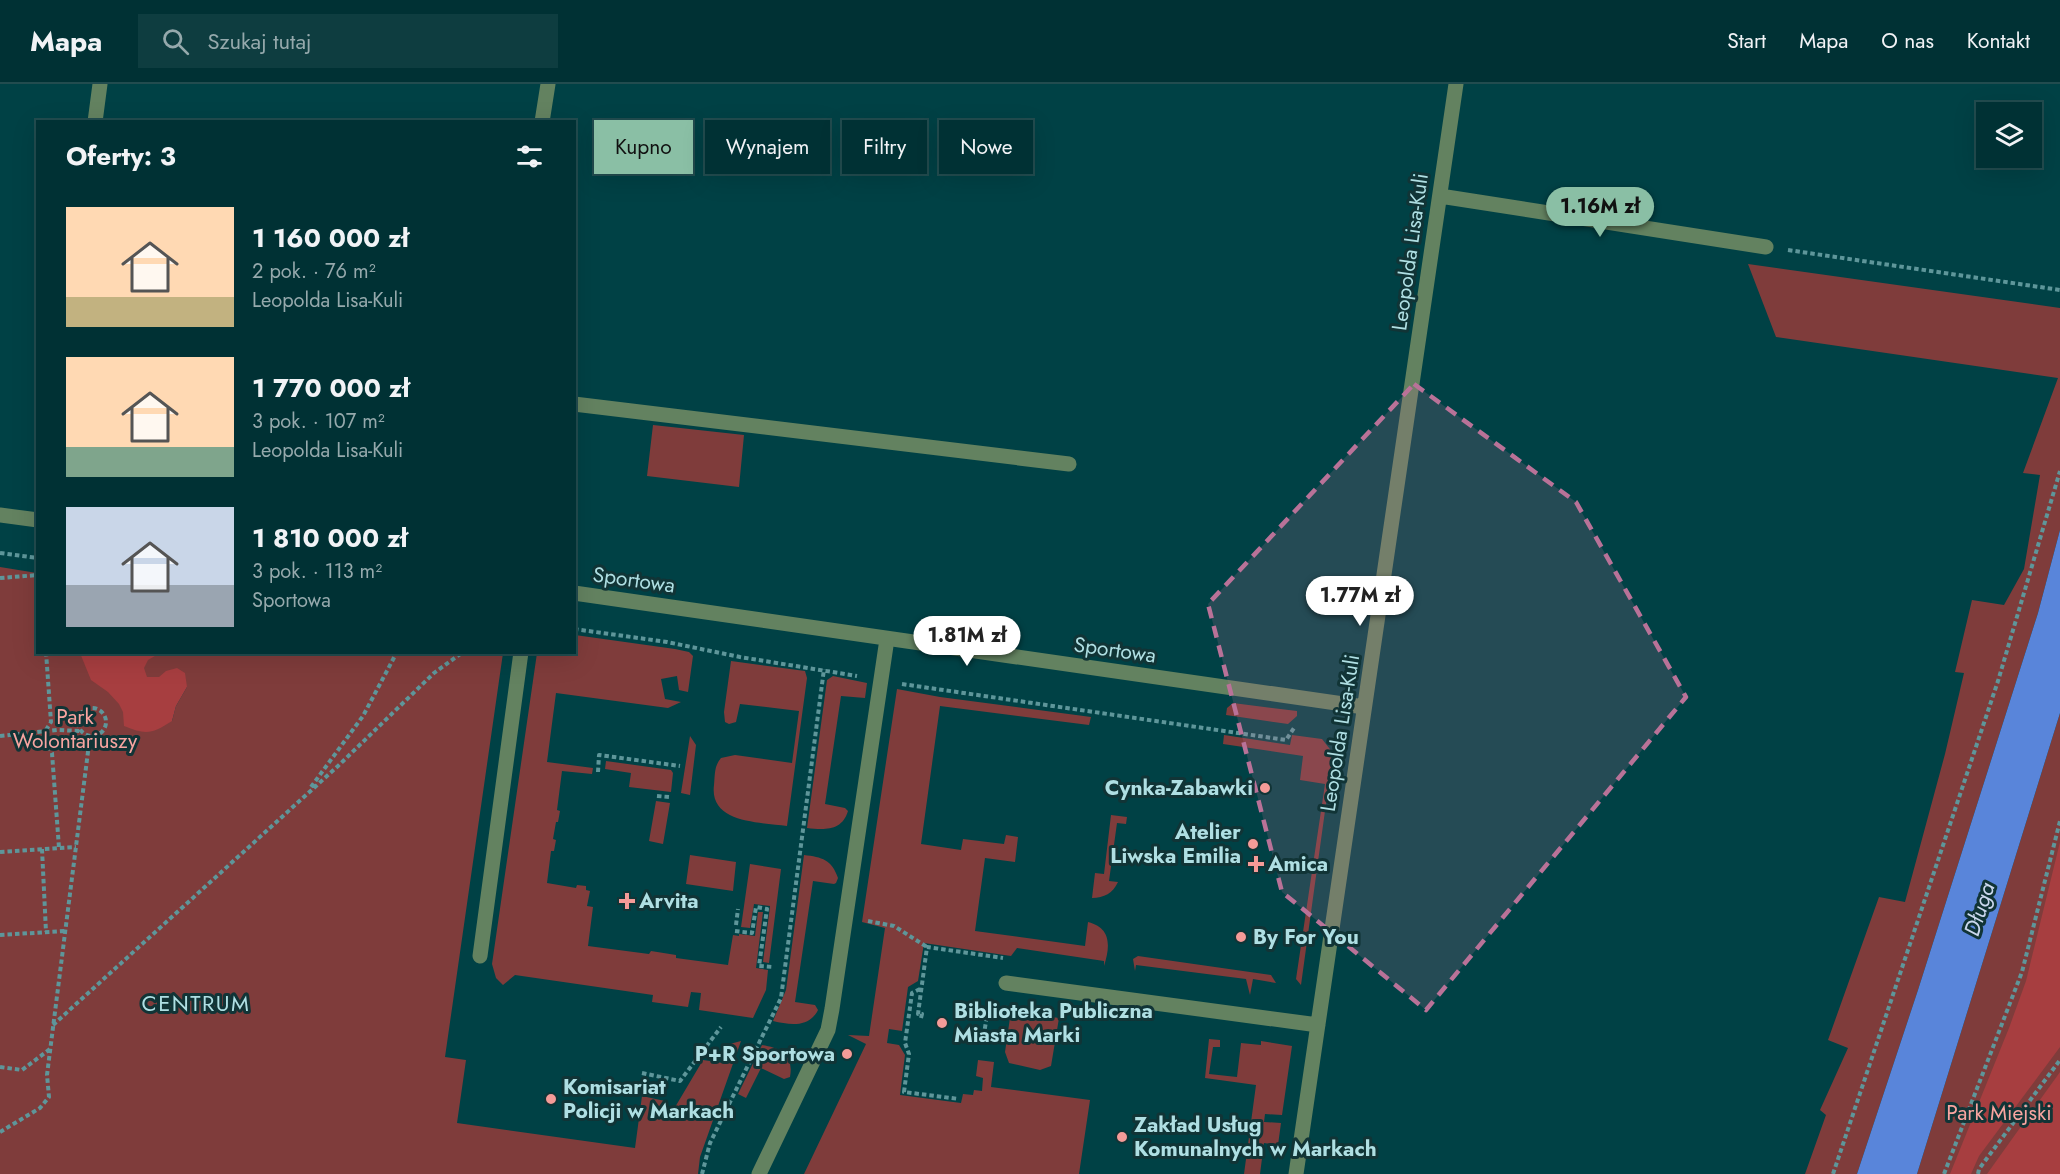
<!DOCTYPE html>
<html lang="pl">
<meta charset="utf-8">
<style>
body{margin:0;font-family:Jost,sans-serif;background:#0e3d40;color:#f1f3f6;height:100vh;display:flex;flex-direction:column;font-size:22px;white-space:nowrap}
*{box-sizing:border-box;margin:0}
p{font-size:20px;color:#95a9ac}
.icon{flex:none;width:33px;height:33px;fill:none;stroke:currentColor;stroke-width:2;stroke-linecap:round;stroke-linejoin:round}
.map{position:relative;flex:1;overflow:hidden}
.details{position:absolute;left:36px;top:36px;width:540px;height:534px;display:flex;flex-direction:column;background:#003134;border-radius:0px;box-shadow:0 6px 24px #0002,0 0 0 2px #224c4f}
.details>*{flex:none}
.hud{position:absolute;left:594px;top:36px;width:570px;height:54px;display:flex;gap:12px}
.buttons{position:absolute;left:1976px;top:18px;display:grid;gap:12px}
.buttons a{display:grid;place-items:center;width:66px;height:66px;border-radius:0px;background:#003134;box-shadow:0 6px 24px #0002,0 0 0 2px #224c4f;font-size:30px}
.price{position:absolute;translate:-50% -51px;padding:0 14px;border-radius:21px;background:#fff;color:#222;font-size:20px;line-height:39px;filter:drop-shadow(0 2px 3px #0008)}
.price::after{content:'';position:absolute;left:50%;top:36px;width:18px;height:14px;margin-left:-9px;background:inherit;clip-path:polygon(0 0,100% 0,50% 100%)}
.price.on{background:#8abfa5;color:#111}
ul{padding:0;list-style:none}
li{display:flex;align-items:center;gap:18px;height:150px;padding:0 30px}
li span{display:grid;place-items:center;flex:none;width:168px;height:120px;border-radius:0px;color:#555}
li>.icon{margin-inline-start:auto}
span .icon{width:72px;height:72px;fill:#fffc;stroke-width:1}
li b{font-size:26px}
h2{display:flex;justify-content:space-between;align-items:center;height:72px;padding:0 30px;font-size:26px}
.tag{padding:0 21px;border-radius:0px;background:#003134;box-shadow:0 6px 24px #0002,0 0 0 2px #224c4f;font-size:21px;line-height:54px}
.tag.on{background:#8abfa5;color:#111}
header{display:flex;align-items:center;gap:36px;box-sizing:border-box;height:84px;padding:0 30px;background:#003134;border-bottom:2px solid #224c4f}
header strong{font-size:28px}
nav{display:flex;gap:33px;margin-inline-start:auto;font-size:21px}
.search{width:420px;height:54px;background:#0e3d40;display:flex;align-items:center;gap:15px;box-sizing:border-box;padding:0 21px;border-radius:0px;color:#95a9ac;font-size:22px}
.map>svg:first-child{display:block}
.green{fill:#7f3c3b;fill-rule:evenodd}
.forest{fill:#a73e40}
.water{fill:#5985da}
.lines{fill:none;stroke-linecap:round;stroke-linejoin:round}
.path{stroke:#5e969a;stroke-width:4;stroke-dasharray:4.5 3;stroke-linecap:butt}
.minor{stroke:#638260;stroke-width:15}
.marked{fill:#b97298;fill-opacity:0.2;stroke:#b97298;stroke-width:4.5;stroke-dasharray:12 8;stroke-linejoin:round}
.poi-dot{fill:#f59b98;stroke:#113436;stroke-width:2}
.labels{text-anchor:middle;stroke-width:6;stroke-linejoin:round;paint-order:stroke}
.street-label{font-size:21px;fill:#afdfe3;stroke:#113436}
.park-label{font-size:21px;fill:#f9a5a1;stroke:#113436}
.poi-label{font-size:21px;font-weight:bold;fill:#afdfe3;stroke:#113436;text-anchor:start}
.water-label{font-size:22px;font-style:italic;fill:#cbd8ee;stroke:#113436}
.neighbourhood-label{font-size:22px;letter-spacing:1.5px;fill:#afdfe3;stroke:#113436}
</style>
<header>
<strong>Mapa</strong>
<div class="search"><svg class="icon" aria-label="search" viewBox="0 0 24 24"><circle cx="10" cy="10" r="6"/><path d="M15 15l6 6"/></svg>Szukaj tutaj</div>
<nav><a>Start</a><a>Mapa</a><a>O nas</a><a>Kontakt</a></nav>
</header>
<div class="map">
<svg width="2060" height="1090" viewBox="0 0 2060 1090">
<rect width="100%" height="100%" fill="#004145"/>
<path class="green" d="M1748,180L2060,224V446L2038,529L1918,906L1857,1090H1805L1826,1031L1820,1026L1848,964L1828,956L1879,813L1905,818L1945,670L1964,589L1955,588L1972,516L2004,521L2024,485L2040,391L2023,389L2058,294L1776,253Z
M653,341L744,351L739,403L647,392Z
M0,483L37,489L38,568L503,569L445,973L466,976L457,1039L635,1064L642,1012L665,1017L671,1030L703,976L723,979L726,961L741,957L700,1073L698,1090H0ZM159,593L187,603L176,622L172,637Z
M575,551L675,565L689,568L693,572L688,608L679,606L677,592L661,595L665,615L681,618L668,624L556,609L547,678L593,684L592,690L562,687L557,726L560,727L558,738H556L553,755L556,756L554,767H551L547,799L576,804L577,801L586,802V806L590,807L587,822L593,823L588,862L649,870L651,867L676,871V874L728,881L733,851L739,852V850L755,852L758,828H763L756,884L768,886L766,906L753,934L699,926L701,909L691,908L688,923L652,918L653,911L515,891L503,901L496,894L492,880L537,569L574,568Z
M731,577L805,587L807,594L787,742C761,738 709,740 714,701C715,691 714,682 721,674L735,671L792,679L799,627L740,620L736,638L729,640L725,638L724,628Z
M833,592L867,599L865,614L841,612L825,720L845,724L848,727C842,747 825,746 807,744L827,596Z
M897,605L940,613L1091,633L1089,641L940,622L921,760L961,766L963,755L1004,760L1006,751L1018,753L1015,778L985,774L975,847L1085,862L1088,838C1112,844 1110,863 1104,882V877L1017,864L1011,872L924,859L918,897L908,903L902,947L889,945L887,959L899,961L905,971L900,1011L961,1019L963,1010L973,1011L974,1006L982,1007L983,994L976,992L978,976L994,978L991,1003L1090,1016L1079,1090H804L866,960L848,951L869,952L885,844L862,838Z
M1233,619L1297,627V632L1288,640L1226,631L1227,624Z
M2060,629V1090H1917Z
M1224,651L1290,661L1292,651L1322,655L1333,669L1301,901L1296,895L1325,700L1300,696L1303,672L1223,660Z
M690,652L696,661L690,711L681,709Z
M606,677L671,686L673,689L671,708L629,703L631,689L605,685Z
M656,717L670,719L663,760L649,757Z
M1111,731L1127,733L1126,740L1117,739L1109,797L1118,798C1113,809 1104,814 1092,814L1095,789L1104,790Z
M690,771L736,778L733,807L686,800Z
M804,771C822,773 832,776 838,794L836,799L834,800L813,797L795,918L815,921L818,926C809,944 790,941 773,937L786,906Z
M750,780L781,785L769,879L763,878L770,822L754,820L750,844L741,843Z
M1138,872L1271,891L1276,899L1253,895L1250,911L1246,895L1136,881L1135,887L1133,875Z
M1011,927L1059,934L1051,982L1040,986L1009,979L1005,968Z
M1209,955L1220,956V963H1213L1209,990L1237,993L1241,959L1261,961V957L1292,962L1282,1031L1265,1030L1264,1038L1281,1039L1278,1061L1264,1059L1260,1090H1244L1256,1001L1205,994Z
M762,961C781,964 794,971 790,993L784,995L761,984L746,1014L738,1010Z"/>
<path class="forest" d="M80,569H160L148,576L144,584L147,593H159L166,587L177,584L185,589L187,603L176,622L172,637C152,650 146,651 124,642L123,628L119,620L108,608L91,596Z
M2060,758V963L1979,1072L1971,1090H1950L2009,944L2026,897Z
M2060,988V1090H1987Z"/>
<path class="water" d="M2060,446V629L1917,1090H1857L1918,906L2038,529Z"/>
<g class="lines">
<path class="path" d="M1788,166L2060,206
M0,469L38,474
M0,494L38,491
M574,545L667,558L740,573L857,592
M46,568L51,638L44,649V655L52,669L59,764
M902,600L1286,656L1294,644
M78 638a14 14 0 1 1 28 0a14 14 0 1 1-28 0Z
M0,652L57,646L81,647
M598,688L599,671L680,682
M311,703L363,632L397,568
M657,712L669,713
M42,765L46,848
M0,768L76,763
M868,837L894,842L927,863
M736,841L738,825
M735,847L752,849L756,823L767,825L759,882L773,883
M0,851L65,847
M920,905L912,909L905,959L909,970L904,1008L959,1015
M921,934L922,930H918L927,863L1003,874
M53,941L338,682L434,589L463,568
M982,949L984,950L987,931L1007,934L1008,922
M0,983L22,986L50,965
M642,989L680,997L721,943
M0,1048L40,1024L49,1013L47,991L90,652
M702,1090L710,1059L781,914L824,585
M1833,1090L1998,597L2060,387
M1944,1090L2022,888L2060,737
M1978,1090L1979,1085L2060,976"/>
<path class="minor" d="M95,38L100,0
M542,38L548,0
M1440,112L1766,163
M574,320L1069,380
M0,431L38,436
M574,509L1364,623
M480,872L521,568
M1006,899L1318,941
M759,1090L828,946L832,925L887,555
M1296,1090L1456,0"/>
</g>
<path class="marked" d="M1414,300L1576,418L1686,613L1426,926L1282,808L1208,520Z"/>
<g class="poi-dot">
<circle cx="1265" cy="704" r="6"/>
<circle cx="1253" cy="760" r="6"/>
<path d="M1253 771h6v6h6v6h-6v6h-6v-6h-6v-6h6z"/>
<path d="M624 808h6v6h6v6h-6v6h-6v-6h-6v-6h6z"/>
<circle cx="1241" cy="853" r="6"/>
<circle cx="942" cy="939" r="6"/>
<circle cx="847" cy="970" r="6"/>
<circle cx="551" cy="1015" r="6"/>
<circle cx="1122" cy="1053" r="6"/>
</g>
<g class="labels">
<g class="street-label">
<text transform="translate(1410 168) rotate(-82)" y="7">Leopolda Lisa-Kuli</text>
<text transform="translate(634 496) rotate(8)" y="7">Sportowa</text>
<text transform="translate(1115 566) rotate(8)" y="7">Sportowa</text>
<text transform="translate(1340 649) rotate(-81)" y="7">Leopolda Lisa-Kuli</text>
</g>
<g class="park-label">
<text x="75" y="640">Park<tspan x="75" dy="24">Wolontariuszy</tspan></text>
<text x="1999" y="1036">Park Miejski</text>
</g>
<g class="poi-label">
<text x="1253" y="711" text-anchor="end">Cynka-Zabawki</text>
<text x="1241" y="755" text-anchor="end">Atelier<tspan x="1241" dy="24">Liwska Emilia</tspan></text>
<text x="1268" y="787">Amica</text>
<text x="639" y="824">Arvita</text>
<text x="1253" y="860">By For You</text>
<text x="954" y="934">Biblioteka Publiczna<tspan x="954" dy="24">Miasta Marki</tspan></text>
<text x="835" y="977" text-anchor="end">P+R Sportowa</text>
<text x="563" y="1010">Komisariat<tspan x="563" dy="24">Policji w Markach</tspan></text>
<text x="1134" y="1048">Zakład Usług<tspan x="1134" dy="24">Komunalnych w Markach</tspan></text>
</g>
<g class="water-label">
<text transform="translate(1979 825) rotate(-72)" y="8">Długa</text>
</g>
<g class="neighbourhood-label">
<text x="196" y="927">CENTRUM</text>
</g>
</g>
</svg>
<div class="buttons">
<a><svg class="icon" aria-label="layers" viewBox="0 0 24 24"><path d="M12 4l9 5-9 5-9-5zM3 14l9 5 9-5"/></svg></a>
</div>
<b class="price on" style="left:1600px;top:154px">1.16M zł</b>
<b class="price" style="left:1360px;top:543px">1.77M zł</b>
<b class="price" style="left:967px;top:583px">1.81M zł</b>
<div class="hud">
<a class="tag on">Kupno</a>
<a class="tag">Wynajem</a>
<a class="tag">Filtry</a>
<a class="tag">Nowe</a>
</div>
<section class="details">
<h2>Oferty: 3<svg class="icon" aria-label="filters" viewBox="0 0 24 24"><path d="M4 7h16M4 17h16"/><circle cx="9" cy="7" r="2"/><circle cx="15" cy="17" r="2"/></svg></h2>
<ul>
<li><span style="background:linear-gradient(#ffd9b3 75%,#c2b280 0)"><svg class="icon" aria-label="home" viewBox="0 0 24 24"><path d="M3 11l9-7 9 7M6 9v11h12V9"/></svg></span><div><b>1 160 000 zł</b><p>2 pok. · 76 m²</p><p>Leopolda Lisa-Kuli</p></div></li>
<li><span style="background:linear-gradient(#ffd9b3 75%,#7fa58c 0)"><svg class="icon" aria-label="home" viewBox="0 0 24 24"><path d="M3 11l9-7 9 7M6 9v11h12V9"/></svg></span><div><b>1 770 000 zł</b><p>3 pok. · 107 m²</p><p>Leopolda Lisa-Kuli</p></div></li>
<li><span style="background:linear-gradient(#c9d6e8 65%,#9aa5b1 0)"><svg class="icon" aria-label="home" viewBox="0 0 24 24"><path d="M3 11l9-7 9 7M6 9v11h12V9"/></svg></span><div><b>1 810 000 zł</b><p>3 pok. · 113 m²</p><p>Sportowa</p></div></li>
</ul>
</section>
</div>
